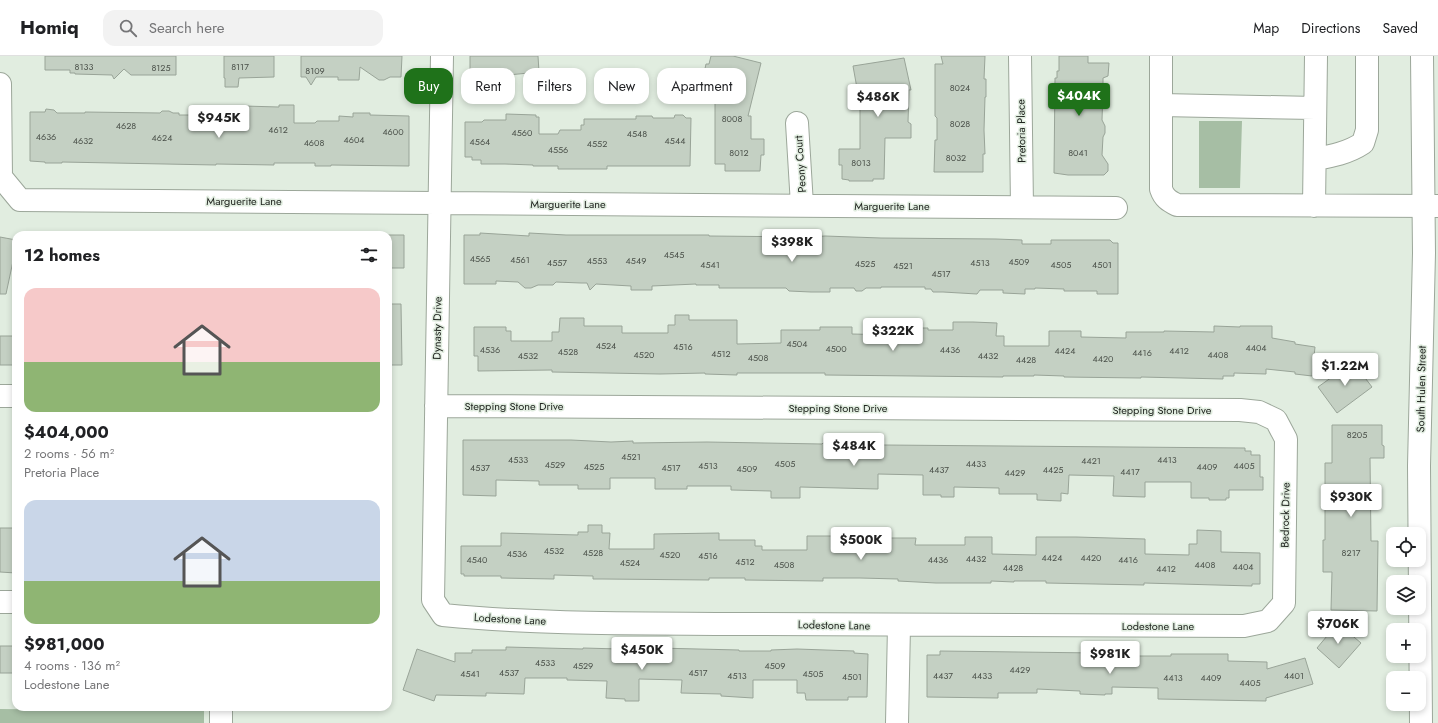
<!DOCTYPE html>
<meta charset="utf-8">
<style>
body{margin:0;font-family:Jost,sans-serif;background:#f2f2f2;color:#202124;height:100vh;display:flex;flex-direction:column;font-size:15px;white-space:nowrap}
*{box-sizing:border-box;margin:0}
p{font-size:13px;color:#757577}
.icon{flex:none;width:22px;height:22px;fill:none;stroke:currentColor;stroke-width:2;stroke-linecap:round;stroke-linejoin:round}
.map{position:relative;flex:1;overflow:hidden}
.sheet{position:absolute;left:12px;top:175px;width:380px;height:480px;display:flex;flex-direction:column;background:#fff;border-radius:12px;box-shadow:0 2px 6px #0003}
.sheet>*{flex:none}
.banner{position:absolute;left:404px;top:12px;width:380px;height:36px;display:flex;gap:8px}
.buttons{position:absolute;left:1386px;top:471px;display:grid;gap:8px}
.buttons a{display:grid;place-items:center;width:40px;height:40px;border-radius:8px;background:#fff;box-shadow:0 2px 6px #0003;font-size:20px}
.price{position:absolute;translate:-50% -34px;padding:0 9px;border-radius:4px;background:#fff;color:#222;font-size:13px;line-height:26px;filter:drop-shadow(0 1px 2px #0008)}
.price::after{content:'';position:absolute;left:50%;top:24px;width:12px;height:9px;margin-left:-6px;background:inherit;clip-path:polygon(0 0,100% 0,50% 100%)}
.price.on{background:#1f721a;color:#fff}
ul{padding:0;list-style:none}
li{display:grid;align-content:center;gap:8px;height:212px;padding:0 12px}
li span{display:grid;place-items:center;height:124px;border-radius:12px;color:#555}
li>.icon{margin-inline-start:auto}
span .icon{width:72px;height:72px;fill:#fffc;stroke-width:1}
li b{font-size:17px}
h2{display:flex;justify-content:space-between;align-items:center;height:48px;padding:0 12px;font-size:17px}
.tag{padding:0 14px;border-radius:12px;background:#fff;box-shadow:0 2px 6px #0003;font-size:14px;line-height:36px}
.tag.on{background:#1f721a;color:#fff}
header{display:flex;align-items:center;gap:24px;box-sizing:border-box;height:56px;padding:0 20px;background:#fff;border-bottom:1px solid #e0e0e0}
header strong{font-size:19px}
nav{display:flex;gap:22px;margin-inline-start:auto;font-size:14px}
.search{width:280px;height:36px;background:#f2f2f2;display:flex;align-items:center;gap:10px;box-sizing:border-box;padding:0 14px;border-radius:12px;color:#757577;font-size:15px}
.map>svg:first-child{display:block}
.green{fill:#a6bea4}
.building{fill:#c4d0c3;stroke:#99a498}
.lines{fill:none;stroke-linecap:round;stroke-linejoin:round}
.minor-casing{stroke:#9ca79a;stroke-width:24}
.major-casing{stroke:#9ca79a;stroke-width:24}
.minor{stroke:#fff;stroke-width:22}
.major{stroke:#fff;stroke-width:22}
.labels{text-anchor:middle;stroke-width:3;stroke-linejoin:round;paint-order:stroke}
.number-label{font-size:9px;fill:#4a5049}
.street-label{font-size:11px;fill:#212520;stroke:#e1ede0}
</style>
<header>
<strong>Homiq</strong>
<div class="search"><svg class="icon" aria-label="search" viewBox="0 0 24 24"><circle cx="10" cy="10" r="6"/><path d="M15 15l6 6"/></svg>Search here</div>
<nav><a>Map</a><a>Directions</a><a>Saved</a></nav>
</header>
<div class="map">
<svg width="1438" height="667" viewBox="0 0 1438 667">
<rect width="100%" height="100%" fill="#e1ede0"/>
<path class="green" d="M1242,65L1240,132H1199V65Z
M0,653L204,655V667H0Z"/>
<path class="building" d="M45,0H176V19H131L124,13L114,23L112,19L75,18V17H70V14H45Z
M224,0H274V21L239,22L238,31H225V22H224Z
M301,0H402L401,21H390L384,24H379L360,11L359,24H338V21H316L311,29L306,21H301Z
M470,0H538L539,16L508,19L507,14L470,15Z
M711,0H733L761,7L748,60H751V83H764V99H761L760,115H725V108H715V29L702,26L706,8H709Z
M941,0H985L984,23H986V41H985L984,74L985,98H983V116H934L935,84H937V62L935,60V8H943Z
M1059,0H1088V7H1109L1108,20L1103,22V34L1102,64L1105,70V77L1103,81L1102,99L1108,108V115L1104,119H1068L1054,117L1055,22H1057V15H1059Z
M904,2L911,34H909L908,66L911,68V82H885L884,123H873V125H849V124L842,123V109H839V93H860V49L853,10Z
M279,49H294V67H315L317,65H339V60L353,61V57H370V59L409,60V110L331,109V110H315V107H274V109L216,108V109L62,106V107H45V106L30,105V56H45L46,53L54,54L57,57H85V56L160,57L162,55H169L173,57H179V59H200L202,57L242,58L243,50L279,51Z
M506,58L536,59V61H539V78H558L560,74H581V69H584V63H636V60H652L653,62H674L675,59H683L686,62H691L690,110H607V113H558V110H533V109L505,108H481V104H472V101H465V66H482L484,64H506Z
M480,177L529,180V177L566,179H709V180L811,181L825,180L881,182L996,183L1022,184V188H1051V184H1110L1113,187H1118V238H1097V235H1064V233L1035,232V233H1025V238L1003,237V234H980L977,238L943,236H933L931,233H925V231H881V232H866L862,235H856L854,232H830V236H811L789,235L786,232H719V229H696V228L652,230V234H631V230L596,228L590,234L587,227H581L556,226L553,229H538L531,232H525L518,226L496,225V228H464V179H480Z
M388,179H404V212H388Z
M0,181L16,184V191L6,238H0Z
M388,248H401L402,309H388Z
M675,259H689V264H737V288L781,287V274H820V271H852V278L895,279V272H928V274H953V266H973L997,267L996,280H1004V290H1049V275H1081V281L1126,282V276H1164V275L1214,276V270L1240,271V270H1272V282L1295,286V288L1315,291L1312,320L1295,318V316L1266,313V318L1234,317V320H1223V323L1141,321V322L1064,321V320L1034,319V320H1003V321L825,319V317H737V319L705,318V317L660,318L552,316V314L478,315V300H474V271H506V275H511V285H552V276H559L560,262H584V270H622V277H668V269H675Z
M0,280H16V309H0Z
M1353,306L1372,331L1337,357L1318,331Z
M1332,369H1382V389L1384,390V402H1370L1371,485H1378L1377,555L1331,554L1332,516H1323V484H1325V407H1332Z
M463,384H571L611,386L633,385V387L707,386L822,388L823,387H840V388L884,389L1245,392V395H1251V399H1260V421H1263V434H1229V442H1226V444H1209V442H1191V426H1145V441L1113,440L1114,420L1069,419L1068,438L1061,437V445L1037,444V438H999V432L954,431V441H941V439H923V419L878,418V433L800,431V442H771V435L731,434V430H687V433H655V422H610V433H578V429H539V425L496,424V440L463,439Z
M588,469H602V477H610L609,493H654V478L719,477V484H755V490H762V494H807V480H839V492H882V482H916L915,489H965V481H992V498L1036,499V481H1076L1145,483V498L1189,499V488H1197V474L1221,475V496L1260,497V528H1252V530L1144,527V529L1046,527V525H1014V526L991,525V527H936L898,525V523L860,522H823V525L745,524V522H709V524L603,523H593V520L554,519V523L501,522V520H464V518H461V490H501V477L578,479V476H588Z
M0,472H16V517L0,516Z
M1335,565L1361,587L1339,612L1317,592L1327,580L1324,578Z
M0,590H16V617H0Z
M506,591L583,593V592L657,594V592L739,594V595H771V594L797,593L854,595V597L868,598L867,641H848V644H806L805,637H797V624H753V642L721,640V638L681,637L682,624L639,623V645H625V643L606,642L607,625L567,624V622H525L524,638L486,637V640L436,639L434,645L403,634L417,593L455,606V597H472V594H506Z
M940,595L1097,597V600H1171V598H1228V605L1267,606V613L1305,602L1313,628L1266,642V645L1158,643V632L1112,631V638H1105V639L1080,638V635L1037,633V637H998V642L927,641V599H940Z"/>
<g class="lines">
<defs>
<path id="minor" d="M1020,0L1022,151
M1161,0V133C1164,142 1169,145 1177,149L1438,150
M0,28L1,121L20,144L1116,152
M1161,49L1315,52
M797,67L802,149
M1315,103C1332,100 1348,97 1363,87L1367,74V0
M1314,150L1316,0
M0,340H16
M436,350L1240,354L1259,356L1276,364L1286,383L1284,547L1268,565L1244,570C1079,570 914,570 749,568C647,567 545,569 443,559L433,544L442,0
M0,546H16
M221,667V651
M897,667L899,570"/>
<path id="major" d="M1421,667L1419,410L1424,197L1422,0"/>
</defs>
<use href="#minor" class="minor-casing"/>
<use href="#major" class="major-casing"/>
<use href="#minor" class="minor"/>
<use href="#major" class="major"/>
</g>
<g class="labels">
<g class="number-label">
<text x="84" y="14">8133</text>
<text x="240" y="14">8117</text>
<text x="161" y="15">8125</text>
<text x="315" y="18">8109</text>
<text x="960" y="35">8024</text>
<text x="732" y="66">8008</text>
<text x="960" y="71">8028</text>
<text x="126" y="73">4628</text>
<text x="278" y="77">4612</text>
<text x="393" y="79">4600</text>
<text x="522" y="80">4560</text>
<text x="637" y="81">4548</text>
<text x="46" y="84">4636</text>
<text x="162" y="85">4624</text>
<text x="354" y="87">4604</text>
<text x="83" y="88">4632</text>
<text x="675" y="88">4544</text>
<text x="480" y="89">4564</text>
<text x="314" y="90">4608</text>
<text x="597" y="91">4552</text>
<text x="558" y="97">4556</text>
<text x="739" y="100">8012</text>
<text x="1078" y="100">8041</text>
<text x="956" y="105">8032</text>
<text x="861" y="110">8013</text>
<text x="674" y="202">4545</text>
<text x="480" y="206">4565</text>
<text x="520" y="207">4561</text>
<text x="597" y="208">4553</text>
<text x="636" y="208">4549</text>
<text x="1019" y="209">4509</text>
<text x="557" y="210">4557</text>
<text x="980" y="210">4513</text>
<text x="865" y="211">4525</text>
<text x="710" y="212">4541</text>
<text x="1061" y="212">4505</text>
<text x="1102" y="212">4501</text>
<text x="903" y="213">4521</text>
<text x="941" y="221">4517</text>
<text x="797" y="291">4504</text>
<text x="606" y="293">4524</text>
<text x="683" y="294">4516</text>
<text x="1256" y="295">4404</text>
<text x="836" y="296">4500</text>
<text x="490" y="297">4536</text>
<text x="950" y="297">4436</text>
<text x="1065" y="298">4424</text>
<text x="1179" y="298">4412</text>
<text x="568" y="299">4528</text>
<text x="1142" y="300">4416</text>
<text x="721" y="301">4512</text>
<text x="644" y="302">4520</text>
<text x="1218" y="302">4408</text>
<text x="528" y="303">4532</text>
<text x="988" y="303">4432</text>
<text x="758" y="305">4508</text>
<text x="1103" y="306">4420</text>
<text x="1026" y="307">4428</text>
<text x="1357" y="382">8205</text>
<text x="631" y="404">4521</text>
<text x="518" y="407">4533</text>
<text x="1167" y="407">4413</text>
<text x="1091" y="408">4421</text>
<text x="785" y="411">4505</text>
<text x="976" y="411">4433</text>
<text x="555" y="412">4529</text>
<text x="708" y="413">4513</text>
<text x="1244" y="413">4405</text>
<text x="594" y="414">4525</text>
<text x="1207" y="414">4409</text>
<text x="480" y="415">4537</text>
<text x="671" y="415">4517</text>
<text x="747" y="416">4509</text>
<text x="939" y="417">4437</text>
<text x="1053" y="417">4425</text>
<text x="1130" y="419">4417</text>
<text x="1015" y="420">4429</text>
<text x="554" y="498">4532</text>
<text x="593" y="500">4528</text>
<text x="1351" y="500">8217</text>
<text x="517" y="501">4536</text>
<text x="670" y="502">4520</text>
<text x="708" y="503">4516</text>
<text x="1052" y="505">4424</text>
<text x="1091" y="505">4420</text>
<text x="976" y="506">4432</text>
<text x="477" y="507">4540</text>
<text x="938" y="507">4436</text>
<text x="1128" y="507">4416</text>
<text x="745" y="509">4512</text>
<text x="630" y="510">4524</text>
<text x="784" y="512">4508</text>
<text x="1205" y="512">4408</text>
<text x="1243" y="514">4404</text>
<text x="1013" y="515">4428</text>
<text x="1166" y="516">4412</text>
<text x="545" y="610">4533</text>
<text x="583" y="613">4529</text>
<text x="775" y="613">4509</text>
<text x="1020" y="617">4429</text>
<text x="509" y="620">4537</text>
<text x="698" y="620">4517</text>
<text x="470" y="621">4541</text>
<text x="813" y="621">4505</text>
<text x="737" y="623">4513</text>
<text x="943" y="623">4437</text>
<text x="982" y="623">4433</text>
<text x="1294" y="623">4401</text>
<text x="852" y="624">4501</text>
<text x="1173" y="625">4413</text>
<text x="1211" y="625">4409</text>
<text x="1250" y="630">4405</text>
</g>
<g class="street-label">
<text transform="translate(1021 75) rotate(-91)" y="4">Pretoria Place</text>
<text transform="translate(800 108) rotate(-94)" y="4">Peony Court</text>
<text x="244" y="149">Marguerite Lane</text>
<text x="568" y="152">Marguerite Lane</text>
<text x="892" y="154">Marguerite Lane</text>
<text transform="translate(437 272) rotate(-89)" y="4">Dynasty Drive</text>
<text transform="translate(1421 333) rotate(-89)" y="4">South Hulen Street</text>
<text x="514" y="354">Stepping Stone Drive</text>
<text x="838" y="356">Stepping Stone Drive</text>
<text x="1162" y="358">Stepping Stone Drive</text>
<text transform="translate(1285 459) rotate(-89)" y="4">Bedrock Drive</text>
<text transform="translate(510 563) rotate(3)" y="4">Lodestone Lane</text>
<text transform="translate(834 569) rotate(1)" y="4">Lodestone Lane</text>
<text x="1158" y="574">Lodestone Lane</text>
</g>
</g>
</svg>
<div class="buttons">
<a><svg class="icon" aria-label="locate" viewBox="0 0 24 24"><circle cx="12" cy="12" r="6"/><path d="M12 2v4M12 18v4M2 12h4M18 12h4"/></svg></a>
<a><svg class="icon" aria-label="layers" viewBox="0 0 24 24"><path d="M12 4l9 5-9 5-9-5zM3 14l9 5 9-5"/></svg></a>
<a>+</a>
<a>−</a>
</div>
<b class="price on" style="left:1079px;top:61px">$404K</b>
<b class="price" style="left:878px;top:62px">$486K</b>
<b class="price" style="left:219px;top:83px">$945K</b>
<b class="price" style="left:792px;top:207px">$398K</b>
<b class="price" style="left:893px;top:296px">$322K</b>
<b class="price" style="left:1345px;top:331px">$1.22M</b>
<b class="price" style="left:854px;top:411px">$484K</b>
<b class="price" style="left:1351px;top:462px">$930K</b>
<b class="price" style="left:861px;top:505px">$500K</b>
<b class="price" style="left:1338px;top:589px">$706K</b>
<b class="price" style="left:642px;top:615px">$450K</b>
<b class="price" style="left:1110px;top:619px">$981K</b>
<div class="banner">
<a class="tag on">Buy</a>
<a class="tag">Rent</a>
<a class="tag">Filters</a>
<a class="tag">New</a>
<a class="tag">Apartment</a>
</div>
<section class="sheet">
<h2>12 homes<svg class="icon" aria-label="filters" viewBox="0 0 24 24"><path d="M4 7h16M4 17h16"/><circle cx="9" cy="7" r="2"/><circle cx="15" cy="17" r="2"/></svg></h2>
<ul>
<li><span style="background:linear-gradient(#f6c9c9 60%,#8fb573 0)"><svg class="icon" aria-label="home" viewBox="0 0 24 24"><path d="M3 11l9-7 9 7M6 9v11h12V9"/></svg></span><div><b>$404,000</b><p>2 rooms · 56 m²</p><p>Pretoria Place</p></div></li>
<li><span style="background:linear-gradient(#c9d6e8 65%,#8fb573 0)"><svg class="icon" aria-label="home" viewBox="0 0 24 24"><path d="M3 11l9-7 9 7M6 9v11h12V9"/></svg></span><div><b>$981,000</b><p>4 rooms · 136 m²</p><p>Lodestone Lane</p></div></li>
</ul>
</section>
</div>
